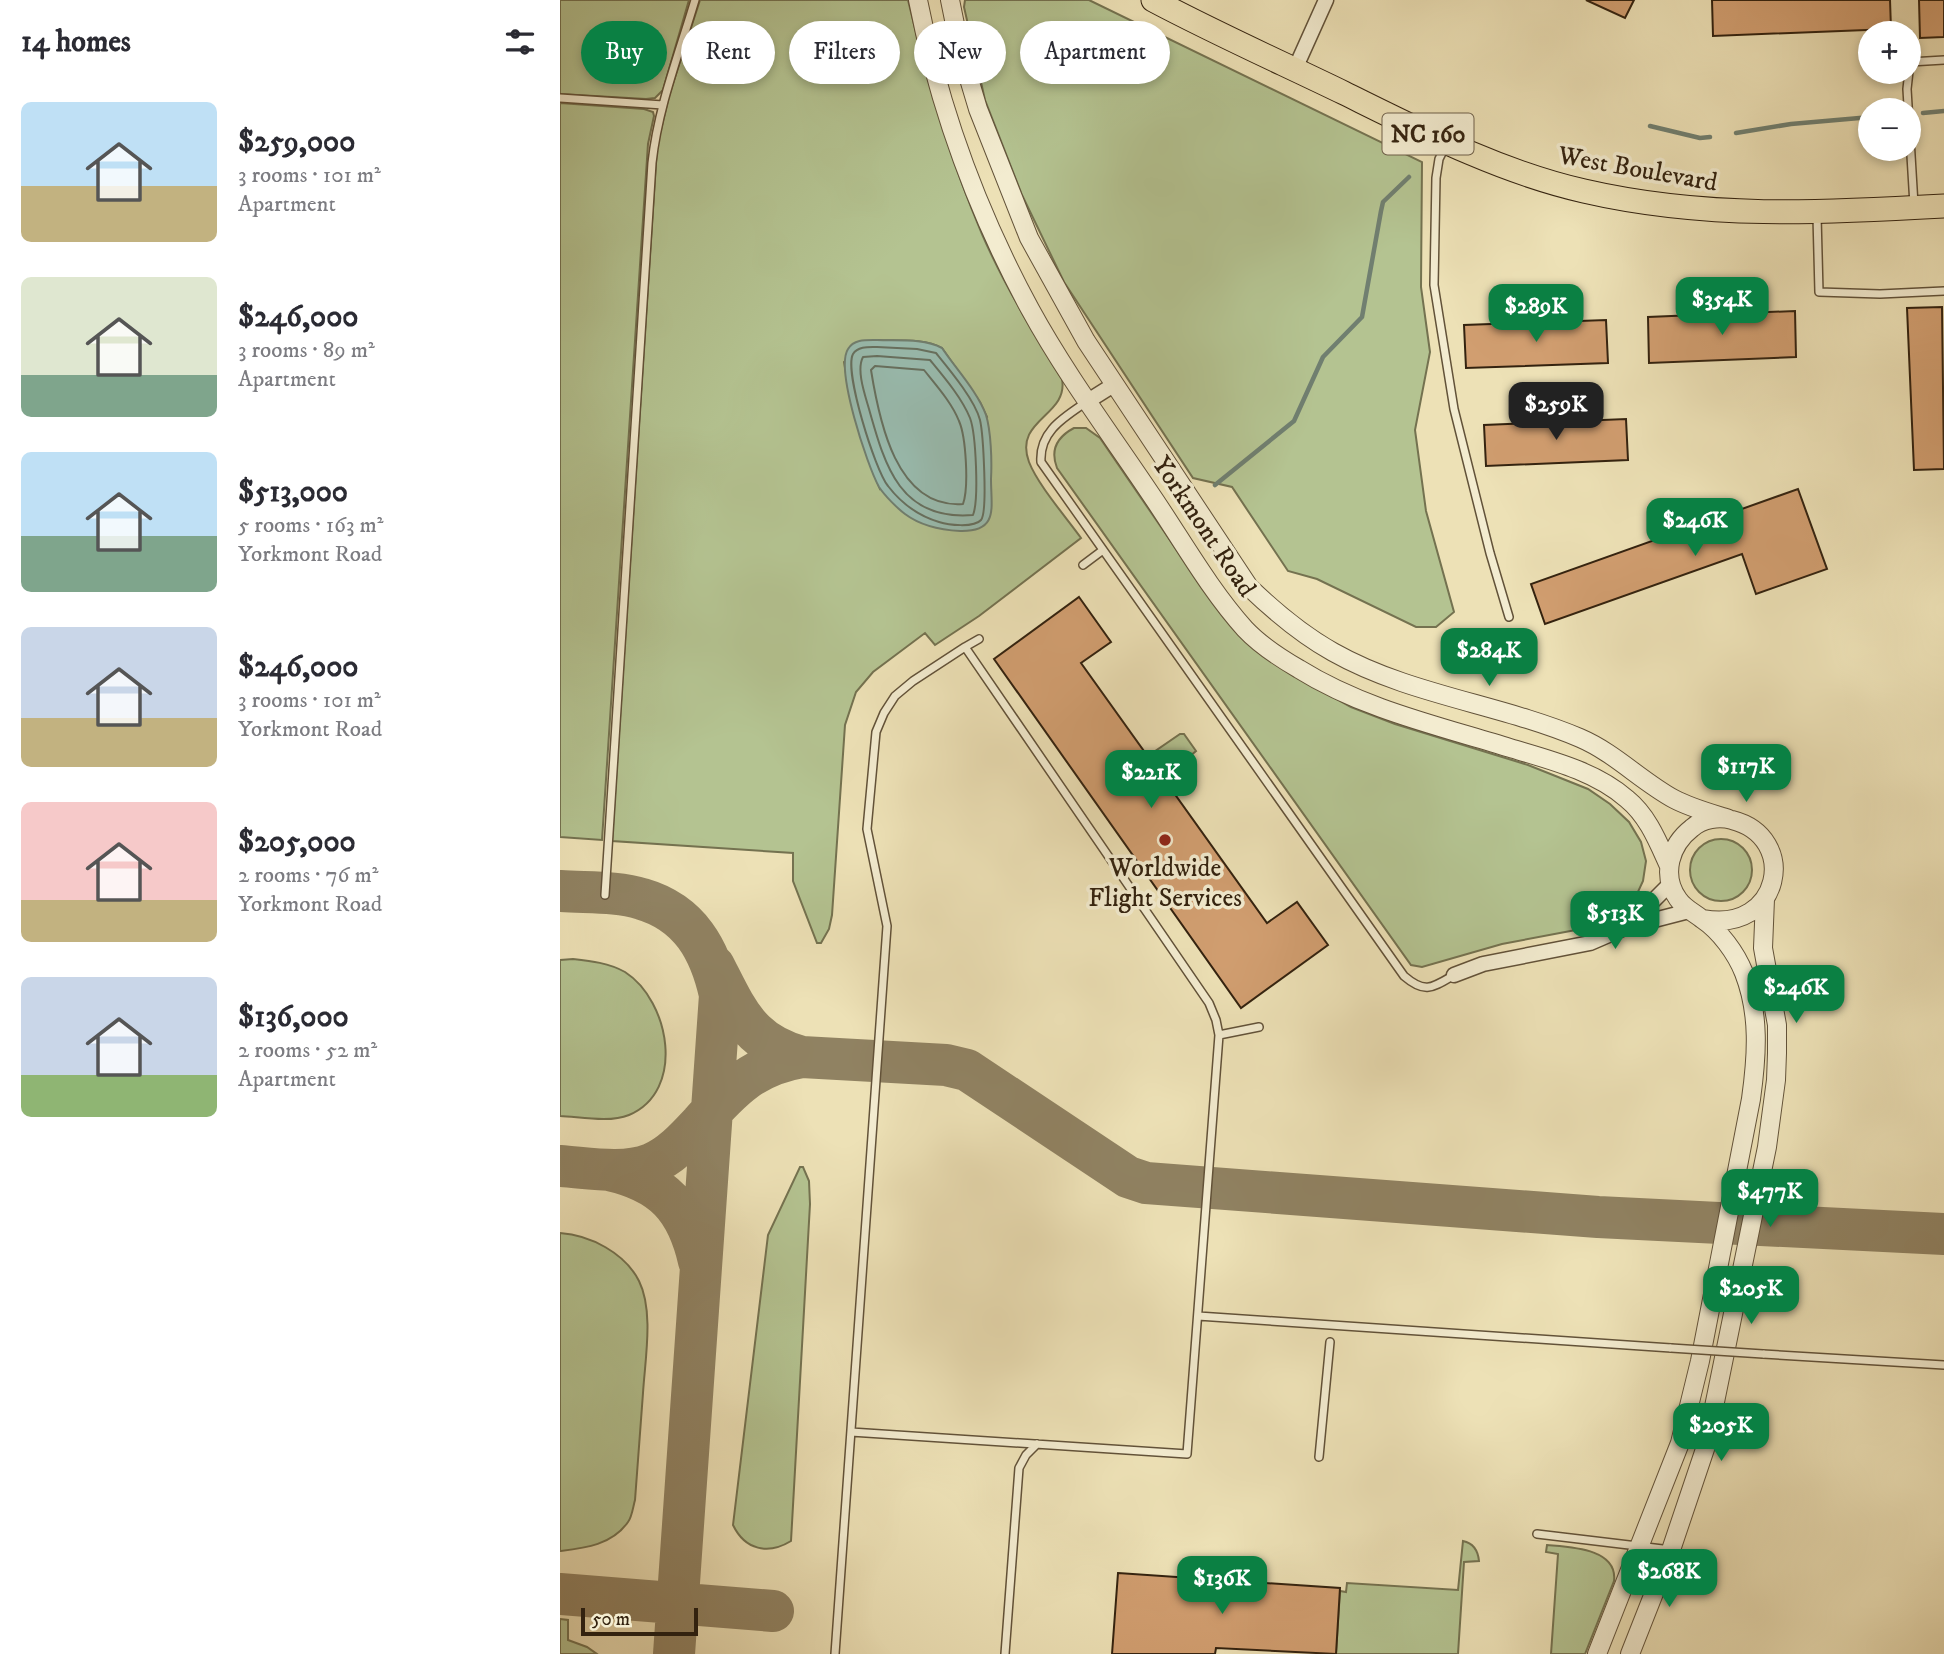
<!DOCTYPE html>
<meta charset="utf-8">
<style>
body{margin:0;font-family:"IM FELL DW Pica",serif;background:#f2f2f3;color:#2b2b33;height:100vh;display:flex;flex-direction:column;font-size:26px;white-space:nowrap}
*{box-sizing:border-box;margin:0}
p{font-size:23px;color:#7c7c81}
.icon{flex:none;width:38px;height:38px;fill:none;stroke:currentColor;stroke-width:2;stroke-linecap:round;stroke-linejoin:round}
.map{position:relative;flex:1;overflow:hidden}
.side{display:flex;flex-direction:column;background:#fff;width:560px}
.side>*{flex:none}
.guide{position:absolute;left:21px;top:21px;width:665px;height:63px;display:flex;gap:14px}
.controls{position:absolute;left:1298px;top:21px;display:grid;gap:14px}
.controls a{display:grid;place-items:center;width:63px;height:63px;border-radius:50%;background:#fff;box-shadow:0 4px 10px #0003;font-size:35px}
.scale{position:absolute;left:21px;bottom:18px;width:117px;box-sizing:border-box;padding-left:7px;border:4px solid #33220f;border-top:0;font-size:19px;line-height:24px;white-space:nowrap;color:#33220f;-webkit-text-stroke:5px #f3ecd0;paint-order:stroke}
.price{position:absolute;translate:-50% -60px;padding:0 16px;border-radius:14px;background:#0b8043;color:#fff;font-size:23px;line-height:46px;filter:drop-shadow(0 2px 4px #0008)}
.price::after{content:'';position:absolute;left:50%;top:42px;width:21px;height:16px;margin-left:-10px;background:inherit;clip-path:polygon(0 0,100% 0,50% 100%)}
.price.on{background:#222;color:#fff}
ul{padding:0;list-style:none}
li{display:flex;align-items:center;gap:21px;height:175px;padding:0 21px}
li span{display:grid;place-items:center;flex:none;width:196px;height:140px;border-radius:10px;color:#555}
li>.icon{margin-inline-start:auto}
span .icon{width:84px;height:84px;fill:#fffc;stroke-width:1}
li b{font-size:30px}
h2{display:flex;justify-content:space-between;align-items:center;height:84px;padding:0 21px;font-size:30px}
.chip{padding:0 24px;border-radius:32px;background:#fff;box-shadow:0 4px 10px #0003;font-size:24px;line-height:63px}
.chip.on{background:#0b8043;color:#fff}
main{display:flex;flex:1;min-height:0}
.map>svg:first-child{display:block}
.green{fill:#b4c391;stroke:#747250;stroke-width:2;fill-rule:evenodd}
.water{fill:#99bdb1;stroke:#707f70;stroke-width:2}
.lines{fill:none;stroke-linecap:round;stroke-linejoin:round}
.shore{stroke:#667060;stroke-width:2}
.stream{stroke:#707f70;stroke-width:4.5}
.taxiway{stroke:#908262;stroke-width:42}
.building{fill:#d19e70;stroke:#33220f;stroke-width:2}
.service-casing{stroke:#625239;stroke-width:10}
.minor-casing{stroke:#625239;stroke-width:17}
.tertiary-casing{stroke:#625239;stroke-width:20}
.primary-casing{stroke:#33220f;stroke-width:25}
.service{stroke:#f3ecd0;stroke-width:7}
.minor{stroke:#f3ecd0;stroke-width:14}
.tertiary{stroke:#f3ecd0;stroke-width:18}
.primary{stroke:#ede1b6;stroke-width:23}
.service-bridge-casing{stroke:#625239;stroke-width:10;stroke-linecap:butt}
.service-bridge{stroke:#f3ecd0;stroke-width:7}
.poi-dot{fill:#8f2418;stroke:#f3ecd0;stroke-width:2.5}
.labels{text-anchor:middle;stroke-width:7;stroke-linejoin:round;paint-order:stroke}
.shield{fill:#f3ecd0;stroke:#6d5f49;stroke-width:2}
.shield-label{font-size:24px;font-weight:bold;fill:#33220f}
.street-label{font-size:26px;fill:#33220f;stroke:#f3ecd0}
.poi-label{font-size:26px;fill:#33220f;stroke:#f3ecd0}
</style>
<main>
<section class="side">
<h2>14 homes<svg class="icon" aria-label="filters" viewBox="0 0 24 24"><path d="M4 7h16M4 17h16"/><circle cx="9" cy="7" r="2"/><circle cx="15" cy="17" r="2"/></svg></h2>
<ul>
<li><span style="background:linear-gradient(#bfe0f5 60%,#c2b280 0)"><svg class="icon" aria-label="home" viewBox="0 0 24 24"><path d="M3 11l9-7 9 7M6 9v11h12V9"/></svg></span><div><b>$259,000</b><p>3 rooms · 101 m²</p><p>Apartment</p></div></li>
<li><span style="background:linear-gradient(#dfe7d0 70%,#7fa58c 0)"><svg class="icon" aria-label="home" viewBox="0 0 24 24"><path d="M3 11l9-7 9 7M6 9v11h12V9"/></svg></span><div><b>$246,000</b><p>3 rooms · 89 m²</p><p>Apartment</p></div></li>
<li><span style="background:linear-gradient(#bfe0f5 60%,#7fa58c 0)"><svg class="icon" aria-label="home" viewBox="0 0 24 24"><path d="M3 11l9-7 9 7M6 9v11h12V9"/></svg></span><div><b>$513,000</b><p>5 rooms · 163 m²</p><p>Yorkmont Road</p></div></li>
<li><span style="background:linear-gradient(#c9d6e8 65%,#c2b280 0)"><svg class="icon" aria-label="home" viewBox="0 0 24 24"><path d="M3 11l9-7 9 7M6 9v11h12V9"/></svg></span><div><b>$246,000</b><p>3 rooms · 101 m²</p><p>Yorkmont Road</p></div></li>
<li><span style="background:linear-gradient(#f6c9c9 70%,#c2b280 0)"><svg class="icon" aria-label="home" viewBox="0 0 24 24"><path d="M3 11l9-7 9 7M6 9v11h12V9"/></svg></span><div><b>$205,000</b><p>2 rooms · 76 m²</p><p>Yorkmont Road</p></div></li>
<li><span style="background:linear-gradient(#c9d6e8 70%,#8fb573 0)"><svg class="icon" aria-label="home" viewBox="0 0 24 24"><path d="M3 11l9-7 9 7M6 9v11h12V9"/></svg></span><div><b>$136,000</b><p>2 rooms · 52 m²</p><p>Apartment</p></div></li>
</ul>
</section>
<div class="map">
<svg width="1384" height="1654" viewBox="0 0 1384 1654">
<rect width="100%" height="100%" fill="#ede1b6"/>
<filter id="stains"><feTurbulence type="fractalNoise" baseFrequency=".00286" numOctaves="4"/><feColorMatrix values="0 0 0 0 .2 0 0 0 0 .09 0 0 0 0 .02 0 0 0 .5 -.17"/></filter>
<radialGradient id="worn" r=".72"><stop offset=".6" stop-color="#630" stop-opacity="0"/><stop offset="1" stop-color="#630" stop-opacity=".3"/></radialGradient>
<path class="green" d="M0,0H129L103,90L95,98L86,99L0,94Z
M140,0H348C367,80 390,159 422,234C444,285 473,332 502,379C509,416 453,419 469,462C478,485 506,517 521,538L419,616L375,645L365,633L313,672L296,692L285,725L272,915L269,929L261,943H257L233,881V853L52,841L97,146L109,96ZM317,340C337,341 364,338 382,348L420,402L427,417L320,489C303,447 291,407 284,362Z
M405,0H529L862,162L861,287L870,352L855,430L866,511L894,612L876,627H856L757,579L728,571L672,487L633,478L504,282L462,195L425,100L404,7Z
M0,103L84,109L93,112L94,116L88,144L42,840L0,837Z
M514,428H526L540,438L647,594L762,691L791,707L835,724L968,765L1028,789L1050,804L1069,822L1081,842L1086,861L1083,881L1077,894L1064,907L1042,920L1021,929L942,944L862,967L851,965L497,468C490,450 497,437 514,428Z
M620,734H624L636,751L604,778L588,756Z
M1130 870a31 31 0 1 1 62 0a31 31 0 1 1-62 0Z
M13,959C31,961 49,963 65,972C110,1001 126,1091 69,1115C49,1123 21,1117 0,1116V960Z
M240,1167H243L249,1181L250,1204L231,1541C208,1555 185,1550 173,1525L208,1235Z
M0,1233C30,1235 65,1253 79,1281C94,1311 85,1360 83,1393C80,1429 78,1464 75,1500C73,1507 72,1517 68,1522C52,1545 25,1548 0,1551Z
M903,1541C913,1543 918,1551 919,1561L904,1562L898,1654H776L780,1591L786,1592L787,1583L898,1590Z
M987,1545C1009,1547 1058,1548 1054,1581L1025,1654H991L998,1554L986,1552Z
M0,1619L8,1620V1640L27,1647L37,1654H0Z"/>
<path class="water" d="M317,340C337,341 363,338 382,348C396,369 417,391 426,415C431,431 432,461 431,479C431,508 439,532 400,531C381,530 361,526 345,514C337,508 325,496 319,487C307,465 275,369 288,349C294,339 306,340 317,340Z"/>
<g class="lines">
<path class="shore" d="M317,347L357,349L376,353C389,369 415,400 420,420C423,433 428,512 421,520C414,528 388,525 379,522C359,516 341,503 328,486C315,470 284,371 293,354C298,346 309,347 317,347Z
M317,356L370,360C384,377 402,398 410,418C416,434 419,500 413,515C340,521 325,466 309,409C305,395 296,370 303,357Z
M315,366L364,370C376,385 392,403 399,421C406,437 409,487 403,504C336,509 319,420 311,370Z"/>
<path class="stream" d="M1363,113L1384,111
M1090,126L1140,138L1150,137
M1176,133L1231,124L1311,117
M655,485L734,421L763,357L802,317L821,211L823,202L849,177"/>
<path class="taxiway" d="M0,891C26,893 57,891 82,899C130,913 150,950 160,995L114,1654
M154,966C177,1011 189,1043 242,1057L386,1065L407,1070L568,1177L586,1183L1038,1217L1384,1234
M0,1166C29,1168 63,1175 91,1164C111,1156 127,1138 141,1123C172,1088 194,1065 242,1057
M49,1170C103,1182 127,1208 139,1261
M0,1594L213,1611"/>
</g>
<path class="building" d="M1026,0H1074L1065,18Z
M1152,0H1330L1331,29L1153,36Z
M1359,0H1384V37L1360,38Z
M1382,307L1384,469L1354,470L1347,308Z
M1235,311L1236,357L1089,363L1088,317Z
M1046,320L1048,363L906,368L904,325Z
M1066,419L1068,460L926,466L924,425Z
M1238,489L1267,569L1196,594L1182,554L985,624L971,584Z
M519,597L551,642L521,663L707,923L737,902L768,945L681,1008L434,659Z
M558,1573L780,1588L776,1654L656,1648L655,1654H552Z"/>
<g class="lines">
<defs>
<path id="service" d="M0,98L103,105
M885,147L879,159L876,178L874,285L894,409L930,553L949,617
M1354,205L1347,89L1350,62L1384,60
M1257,216L1259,292L1320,294L1384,291
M525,403C503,418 479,432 481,462L844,976C865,994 872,988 894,975
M523,565L543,550
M45,895L92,163C98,107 119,54 135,0
M659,1035L699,1027
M638,1316L1111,1348
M1203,1354L1384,1365
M291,1432L627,1454L659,1035L656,1020L649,1003L405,647L419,639
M759,1457L770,1342
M977,1534L1111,1550
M275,1654L327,926L307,829L316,732L324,713L335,696L353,681L405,647
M445,1654L459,1468L466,1455L477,1444"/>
<path id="minor" d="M735,69L766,0
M528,401L555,384
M1067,927L1111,883
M894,975L923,964L1030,943L1067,927L1129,911"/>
<path id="tertiary" d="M358,0C379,107 418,213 470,309C506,375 552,436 594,499C623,542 650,590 685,629C700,645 720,658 739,669C803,709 879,726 950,748C990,760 1035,771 1067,799C1088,816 1098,842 1109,866
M390,0L400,49L418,109L469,238L526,341L689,587C715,612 741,634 773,652C849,695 940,704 1020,738C1055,753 1081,781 1114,799C1131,808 1150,813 1169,819
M1037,1654L1120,1443L1140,1361L1191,1099C1197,1056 1200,1014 1184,973C1176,953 1160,931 1142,919C1133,912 1124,908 1118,899C1101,875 1110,845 1132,828C1142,819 1159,816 1172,820C1240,837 1221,934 1143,919
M1070,1654L1111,1550L1146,1446L1207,1147L1216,1080L1217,1053V1025L1203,948L1205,899"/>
<path id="primary" d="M593,0C655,33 720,62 784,93C861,131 940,172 1024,191C1145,219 1262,213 1384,206"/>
</defs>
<use href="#service" class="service-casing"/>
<use href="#minor" class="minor-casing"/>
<use href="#tertiary" class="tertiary-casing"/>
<use href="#primary" class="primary-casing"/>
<use href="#service" class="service"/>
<use href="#minor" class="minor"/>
<use href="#tertiary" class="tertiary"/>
<use href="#primary" class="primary"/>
<defs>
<path id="service-bridge" d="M1111,1348L1203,1354"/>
</defs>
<use href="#service-bridge" class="service-bridge-casing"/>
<use href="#service-bridge" class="service-bridge"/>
</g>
<circle class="poi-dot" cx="605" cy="840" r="7"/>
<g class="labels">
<rect class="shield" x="822.5" y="113.5" width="91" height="41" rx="5"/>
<g class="shield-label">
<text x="868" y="142">NC 160</text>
</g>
<g class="street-label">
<text transform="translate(1078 168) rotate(10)" y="9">West Boulevard</text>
<text transform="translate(645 526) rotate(56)" y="9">Yorkmont Road</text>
</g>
<g class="poi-label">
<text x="605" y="876">Worldwide<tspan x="605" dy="30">Flight Services</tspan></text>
</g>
</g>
<rect width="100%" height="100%" filter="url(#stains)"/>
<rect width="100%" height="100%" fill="url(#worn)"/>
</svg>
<div class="controls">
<a>+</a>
<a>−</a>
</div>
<div class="scale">50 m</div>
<b class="price" style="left:1162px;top:337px">$354K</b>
<b class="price" style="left:976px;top:344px">$289K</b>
<b class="price on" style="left:996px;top:442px">$259K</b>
<b class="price" style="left:1135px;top:558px">$246K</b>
<b class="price" style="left:929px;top:688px">$284K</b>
<b class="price" style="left:1186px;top:804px">$117K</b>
<b class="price" style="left:591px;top:810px">$221K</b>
<b class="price" style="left:1055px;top:951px">$513K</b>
<b class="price" style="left:1236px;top:1025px">$246K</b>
<b class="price" style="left:1210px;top:1229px">$477K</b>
<b class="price" style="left:1191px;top:1326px">$205K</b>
<b class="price" style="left:1161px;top:1463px">$205K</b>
<b class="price" style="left:1109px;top:1609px">$268K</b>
<b class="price" style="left:662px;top:1616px">$136K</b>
<div class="guide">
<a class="chip on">Buy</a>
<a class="chip">Rent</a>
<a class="chip">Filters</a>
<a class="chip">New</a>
<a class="chip">Apartment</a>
</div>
</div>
</main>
